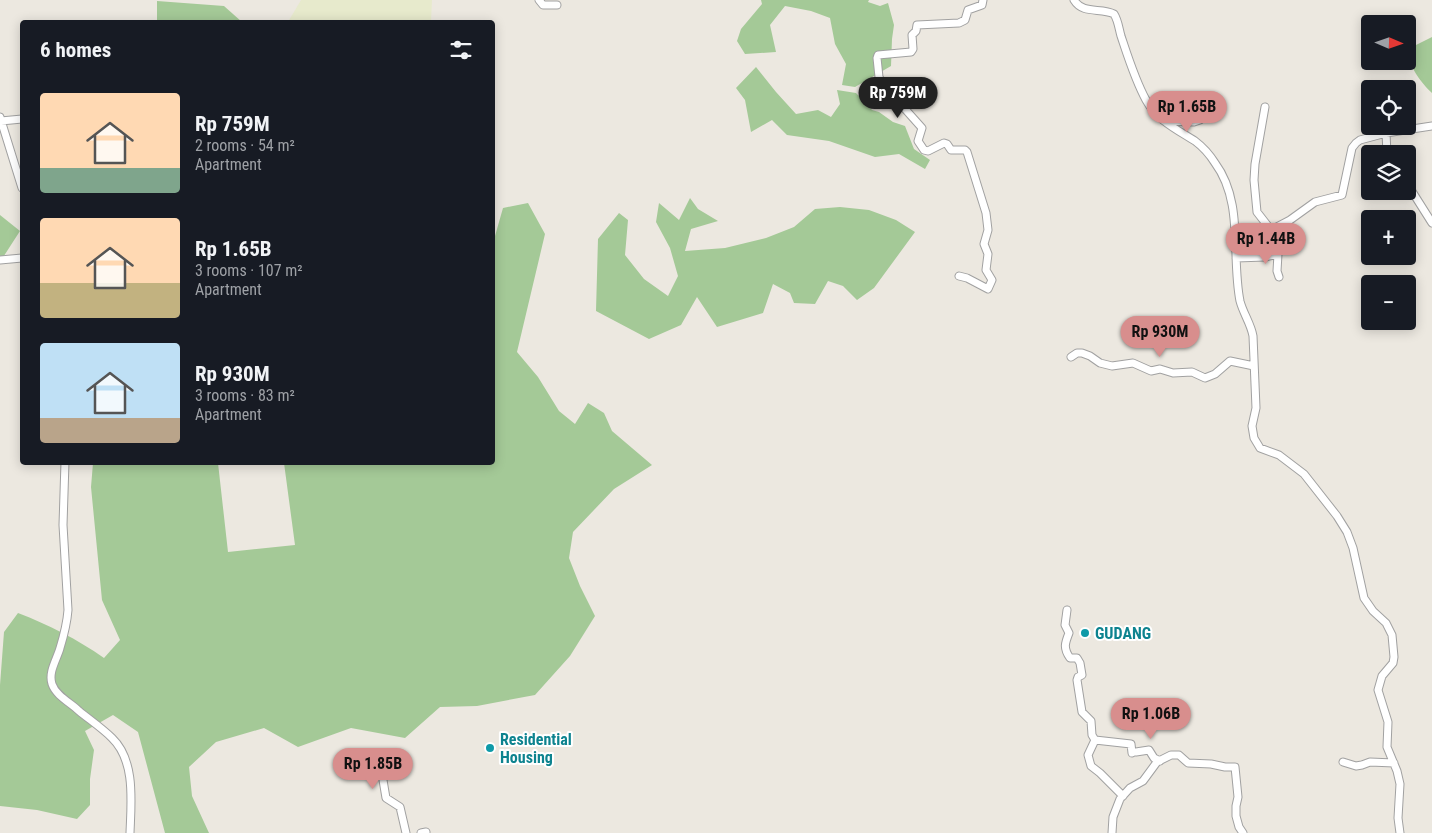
<!DOCTYPE html>
<meta charset="utf-8">
<style>
body{margin:0;font-family:"Roboto Condensed",sans-serif;background:#242831;color:#f1f3f6;height:100vh;display:flex;flex-direction:column;font-size:19px;white-space:nowrap}
*{box-sizing:border-box;margin:0}
p{font-size:16px;color:#9ea1a6}
.icon{flex:none;width:28px;height:28px;fill:none;stroke:currentColor;stroke-width:2;stroke-linecap:round;stroke-linejoin:round}
.map{position:relative;flex:1;overflow:hidden}
.details{position:absolute;left:20px;top:20px;width:475px;height:445px;display:flex;flex-direction:column;background:#171b24;border-radius:5px;box-shadow:0 2px 12px #0003}
.details>*{flex:none}
.needle{width:32px;rotate:92deg}
.buttons{position:absolute;left:1361px;top:15px;display:grid;gap:10px}
.buttons a{display:grid;place-items:center;width:55px;height:55px;border-radius:5px;background:#171b24;box-shadow:0 2px 12px #0003;font-size:25px}
.price{position:absolute;translate:-50% -42px;padding:0 11px;border-radius:18px;background:#d88e8d;color:#111;font-size:16px;line-height:32px;filter:drop-shadow(0 1px 2px #0008)}
.price::after{content:'';position:absolute;left:50%;top:30px;width:15px;height:11px;margin-left:-8px;background:inherit;clip-path:polygon(0 0,100% 0,50% 100%)}
.price.selected{background:#222;color:#fff}
ul{padding:0;list-style:none}
li{display:flex;align-items:center;gap:15px;height:125px;padding:0 20px}
li span{display:grid;place-items:center;flex:none;width:140px;height:100px;border-radius:5px;color:#555}
li>.icon{margin-inline-start:auto}
span .icon{width:60px;height:60px;fill:#fffc;stroke-width:1}
li b{font-size:21px}
h2{display:flex;justify-content:space-between;align-items:center;height:60px;padding:0 20px;font-size:21px}
.map>svg:first-child{display:block}
.farmland{fill:#e7eacc}
.forest{fill:#a4c997}
.lines{fill:none;stroke-linecap:round;stroke-linejoin:round}
.minor-casing{stroke:#a1a1a1;stroke-width:9}
.minor{stroke:#fff;stroke-width:7}
.culture-dot{fill:#0f9aa8;stroke:#fff;stroke-width:2}
.labels{text-anchor:middle;stroke-width:4;stroke-linejoin:round;paint-order:stroke}
.culture-label{font-size:16px;font-weight:bold;fill:#0d838f;stroke:#fff;text-anchor:start}
</style>
<div class="map">
<svg width="1432" height="833" viewBox="0 0 1432 833">
<rect width="100%" height="100%" fill="#ece8e0"/>
<path class="farmland" d="M301,0H432L431,22H288Z"/>
<path class="forest" d="M761,0H869L868,2L880,6L888,3L894,25L892,39L891,66L855,87L842,85L846,64L835,44L830,18L811,11L785,6L770,25L776,52L745,54L737,41L741,29L762,4Z
M157,1L224,6L242,22H157Z
M1432,37V93C1421,83 1407,64 1408,49Z
M756,67L776,92L796,114L818,110L831,117L840,104L837,90L856,93L872,110L879,112L893,122L905,126L914,149L930,160L925,169L899,154L875,157L829,141L787,135L772,120L751,132L745,100L736,88Z
M690,198L698,209L718,221L691,229L685,251L725,248L766,238L794,227L815,209L840,207L869,210L896,220L915,232L874,288L857,300L843,286L828,281L815,304L794,303L790,293L773,284L763,313L717,327L697,297L681,325L649,339L596,311L598,239L619,213L628,220L625,255L644,279L668,296L678,276L670,248L656,222L659,203L679,220Z
M528,203L545,234L517,352L538,377L559,411L575,424L588,403L604,413L612,431L652,465L614,489L573,532L569,558L580,586L595,616L570,656L535,695L477,706L440,707L405,738L351,728L298,747L264,728L216,742L189,767L192,796L209,833H165L138,732L113,715L85,731L94,750L90,779V805L77,819L37,810L0,806V685L4,632L18,613C49,625 77,639 104,658L120,640L102,600L91,487L93,463H218L228,552L295,545L284,463L492,462L493,243L503,208Z
M0,215L20,231L0,262Z"/>
<g class="lines">
<defs>
<path id="minor" d="M539,0L543,5H557
M1074,0C1083,15 1101,7 1114,14C1118,20 1119,29 1121,36C1128,57 1135,80 1146,100C1157,120 1176,129 1195,141C1203,147 1210,155 1215,163C1244,202 1231,256 1240,301C1243,313 1251,324 1253,336L1256,408L1252,426L1254,438L1260,448L1279,455L1304,474L1337,516L1347,532L1353,548L1364,598L1373,611L1386,623L1392,635L1394,657L1393,663L1382,676L1378,690L1388,722L1387,747L1397,771L1400,784L1398,818L1400,833
M1265,107L1255,164L1254,180L1257,212L1271,230
M0,117L22,188
M1,121L22,119
M1164,121L1194,122L1200,120
M1386,133L1387,154
M1408,185L1432,223
M1278,254L1277,271L1279,277
M1236,258L1265,257L1278,254L1270,232L1271,230L1290,220L1315,202L1342,195L1352,148L1356,143L1360,140L1386,133L1432,126
M0,260L22,258
M959,276L967,278L988,289L992,280L986,270L988,254L984,244L988,230L986,213L967,152L965,150H951L947,144L944,143L928,151L924,150L918,141L922,128L897,100L884,97V87L879,77L877,58L878,55L911,52L913,49L912,35L916,31L917,25L959,23L965,20L968,10L982,5L983,0
M1071,357L1077,353H1082L1090,356L1100,363L1112,366L1133,363L1151,371L1160,369L1173,373L1192,372L1205,378L1215,374L1230,361L1254,366
M65,462L63,525L68,610C67,623 64,635 60,648C57,659 48,672 52,684C56,696 71,703 79,711C90,720 102,728 112,738C136,761 131,803 130,833
M1067,610L1065,625L1069,633C1065,643 1063,648 1070,658H1077L1080,663L1082,675L1078,677L1077,680L1082,712L1091,721L1092,735L1095,740L1088,755L1091,766L1100,773L1123,796
M1095,740L1131,744L1132,753
M1136,752L1149,750L1154,758L1160,761
M379,756L386,798L400,807L406,833
M1343,762L1356,766L1362,765L1370,762L1394,763
M421,833L426,832
M1112,833L1113,817L1120,799L1130,788L1143,781L1157,762L1171,755H1179L1188,763L1211,764L1225,767H1235L1238,797L1236,806V816L1239,827L1243,833"/>
</defs>
<use href="#minor" class="minor-casing"/>
<use href="#minor" class="minor"/>
</g>
<g class="culture-dot">
<circle cx="1085" cy="633" r="5"/>
<circle cx="490" cy="748" r="5"/>
</g>
<g class="labels">
<g class="culture-label">
<text x="1095" y="639">GUDANG</text>
<text x="500" y="745">Residential<tspan x="500" dy="18">Housing</tspan></text>
</g>
</g>
</svg>
<div class="buttons">
<a><svg class="needle" viewBox="-14 -14 28 28"><path d="M0-13l5 13h-10z" fill="#e53935"/><path d="M0 13l5-13h-10z" fill="#9ea1a6"/></svg></a>
<a><svg class="icon" aria-label="locate" viewBox="0 0 24 24"><circle cx="12" cy="12" r="6"/><path d="M12 2v4M12 18v4M2 12h4M18 12h4"/></svg></a>
<a><svg class="icon" aria-label="layers" viewBox="0 0 24 24"><path d="M12 4l9 5-9 5-9-5zM3 14l9 5 9-5"/></svg></a>
<a>+</a>
<a>−</a>
</div>
<b class="price selected" style="left:898px;top:119px">Rp 759M</b>
<b class="price" style="left:1187px;top:133px">Rp 1.65B</b>
<b class="price" style="left:1266px;top:265px">Rp 1.44B</b>
<b class="price" style="left:1160px;top:358px">Rp 930M</b>
<b class="price" style="left:1151px;top:740px">Rp 1.06B</b>
<b class="price" style="left:373px;top:790px">Rp 1.85B</b>
<section class="details">
<h2>6 homes<svg class="icon" aria-label="filters" viewBox="0 0 24 24"><path d="M4 7h16M4 17h16"/><circle cx="9" cy="7" r="2"/><circle cx="15" cy="17" r="2"/></svg></h2>
<ul>
<li><span style="background:linear-gradient(#ffd9b3 75%,#7fa58c 0)"><svg class="icon" aria-label="home" viewBox="0 0 24 24"><path d="M3 11l9-7 9 7M6 9v11h12V9"/></svg></span><div><b>Rp 759M</b><p>2 rooms · 54 m²</p><p>Apartment</p></div></li>
<li><span style="background:linear-gradient(#ffd9b3 65%,#c2b280 0)"><svg class="icon" aria-label="home" viewBox="0 0 24 24"><path d="M3 11l9-7 9 7M6 9v11h12V9"/></svg></span><div><b>Rp 1.65B</b><p>3 rooms · 107 m²</p><p>Apartment</p></div></li>
<li><span style="background:linear-gradient(#bfe0f5 75%,#b9a48a 0)"><svg class="icon" aria-label="home" viewBox="0 0 24 24"><path d="M3 11l9-7 9 7M6 9v11h12V9"/></svg></span><div><b>Rp 930M</b><p>3 rooms · 83 m²</p><p>Apartment</p></div></li>
</ul>
</section>
</div>
